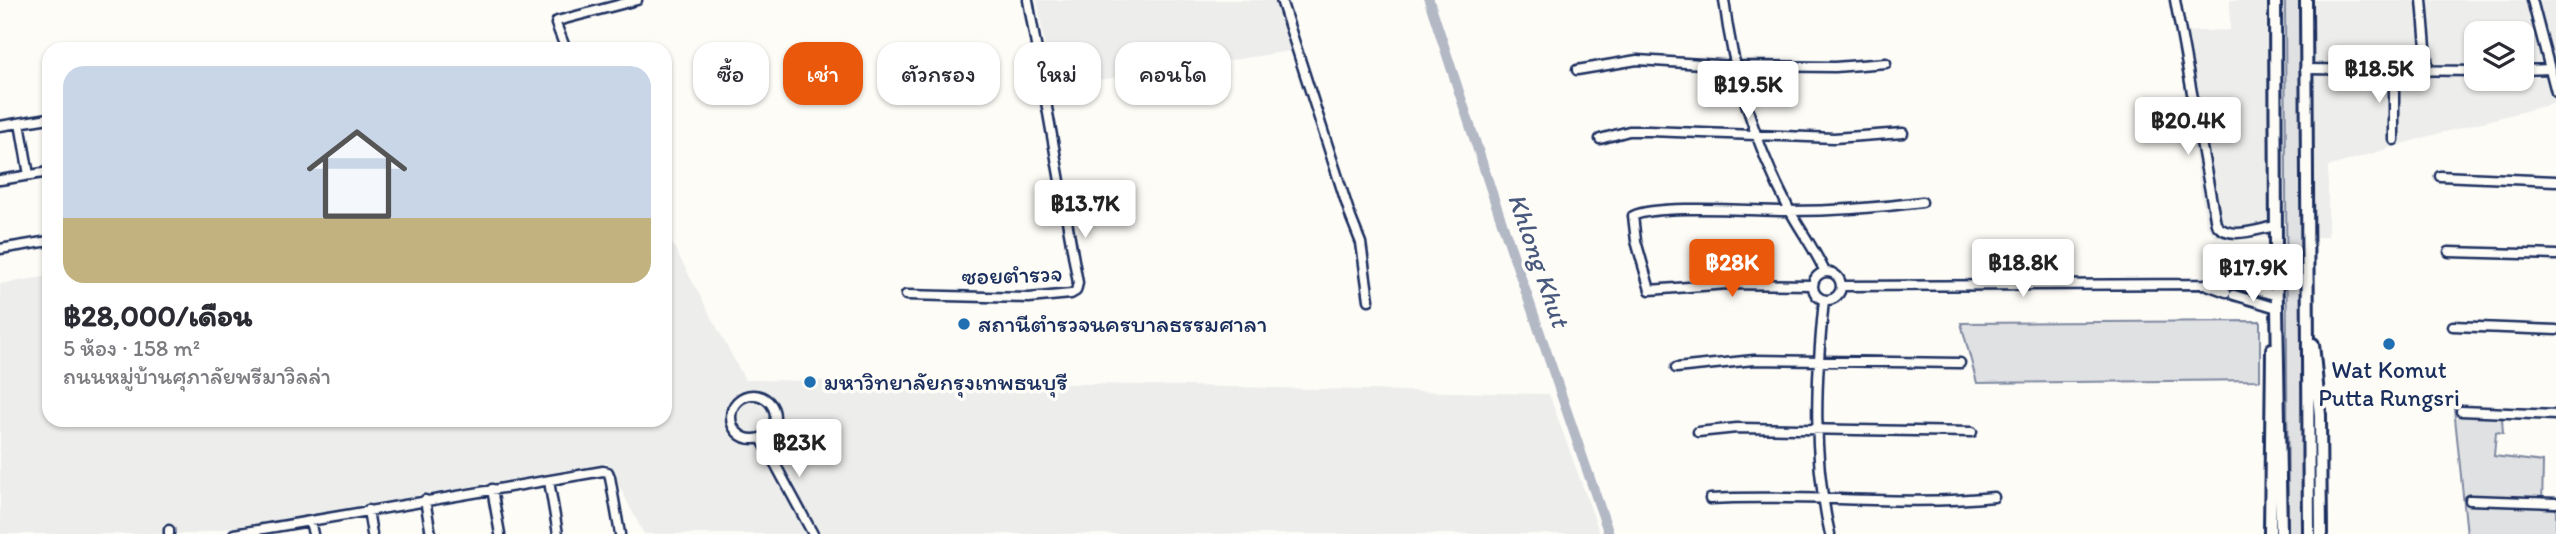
<!DOCTYPE html>
<html lang="th">
<meta charset="utf-8">
<style>
body{margin:0;font-family:Itim,"Playpen Sans Thai",sans-serif;background:#f2f2f3;color:#2b2b33;height:100vh;display:flex;flex-direction:column;font-size:26px;white-space:nowrap}
*{box-sizing:border-box;margin:0}
p{font-size:23px;color:#7c7c81}
.icon{flex:none;width:38px;height:38px;fill:none;stroke:currentColor;stroke-width:2;stroke-linecap:round;stroke-linejoin:round}
.map{position:relative;flex:1;overflow:hidden}
.drawer{position:absolute;left:42px;top:42px;width:630px;height:385px;display:flex;flex-direction:column;background:#fff;border-radius:21px;box-shadow:0 2px 5px #0004}
.drawer>*{flex:none}
.guide{position:absolute;left:693px;top:42px;width:665px;height:63px;display:flex;gap:14px}
.controls{position:absolute;left:2464px;top:21px;display:grid;gap:14px}
.controls a{display:grid;place-items:center;width:70px;height:70px;border-radius:14px;background:#fff;box-shadow:0 2px 5px #0004;font-size:35px}
.price{position:absolute;translate:-50% -60px;padding:0 16px;border-radius:7px;background:#fff;color:#222;font-size:23px;line-height:46px;filter:drop-shadow(0 2px 4px #0008)}
.price::after{content:'';position:absolute;left:50%;top:42px;width:21px;height:16px;margin-left:-10px;background:inherit;clip-path:polygon(0 0,100% 0,50% 100%)}
.price.active{background:#ea580c;color:#fff}
ul{padding:0;list-style:none}
li{display:grid;align-content:center;gap:14px;height:371px;padding:0 21px}
li+li{border-top:2px solid #e1e1e2}
li span{display:grid;place-items:center;height:217px;border-radius:21px;color:#555}
li>.icon{margin-inline-start:auto}
span .icon{width:126px;height:126px;fill:#fffc;stroke-width:1}
li b{font-size:30px}
.pill{padding:0 24px;border-radius:21px;background:#fff;box-shadow:0 2px 5px #0004;font-size:24px;line-height:63px}
.pill.active{background:#ea580c;color:#fff}
.map>svg:first-child{display:block}
.built{fill:#edeeec;fill-rule:evenodd}
.green{fill:#e0e1e3;stroke:#7e88a0;stroke-width:2}
.lines{fill:none;stroke-linecap:round;stroke-linejoin:round}
.canal{stroke:#b3b8c5;stroke-width:10}
.minor-casing{stroke:#1b2f5e;stroke-width:13}
.secondary-casing{stroke:#1b2f5e;stroke-width:16}
.minor{stroke:#fdfcf7;stroke-width:8}
.secondary{stroke:#fdfcf7;stroke-width:10}
.poi-dot{fill:#1f6fb2;stroke:#fdfcf7;stroke-width:2.5}
.labels{text-anchor:middle;stroke-width:7;stroke-linejoin:round;paint-order:stroke}
.street-label{font-size:24px;fill:#1b2f5e;stroke:#fdfcf7}
.poi-label{font-size:24px;fill:#1b2f5e;stroke:#fdfcf7;text-anchor:start}
.water-label{font-size:26px;font-style:italic;fill:#49587d;stroke:#fdfcf7}
</style>
<div class="map">
<svg width="2556" height="534" viewBox="0 0 2556 534">
<rect width="100%" height="100%" fill="#fdfcf7"/>
<filter id="ink" filterUnits="userSpaceOnUse"><feTurbulence type="fractalNoise" baseFrequency=".0143" numOctaves="2"/><feDisplacementMap in="SourceGraphic" scale="14" xChannelSelector="R" yChannelSelector="G"/><feConvolveMatrix kernelMatrix="1 2 1 2 8 2 1 2 1" color-interpolation-filters="sRGB"/></filter>
<g filter="url(#ink)">
<path class="built" d="M1037,0H1275L1291,51L1052,87Z
M2230,0H2556V103L2429,136L2328,167V237L2217,238L2206,226L2175,32L2230,30ZM2476,33H2522V79H2476Z
M665,230L745,380L1098,384L1549,394L1600,534H644L607,463L194,534H0V284L49,276V420H665Z"/>
<path class="green" d="M2285,0H2301L2302,534H2288Z
M2260,321V380L1977,383L1961,323Z
M2454,408L2502,418L2503,433L2496,432L2494,456L2543,462L2542,508L2556,509V534H2467Z"/>
<g class="lines">
<path class="canal" d="M1429,0L1494,199L1609,534"/>
<defs>
<path id="minor" d="M1281,0L1351,218L1361,243L1369,300
M1724,0C1733,74 1755,144 1790,211C1801,231 1815,250 1825,272
M2175,0L2216,224C2229,241 2257,229 2276,226
M2422,0L2428,71
M2532,0L2556,92
M565,47L556,24L557,21L637,0
M2305,69L2476,71
M1577,70L1637,60L1735,66L1835,67L1886,63
M2522,70L2550,69
M20,123L29,175
M0,126L49,118
M1600,139L1629,131H1649L1834,138L1903,133
M2394,140V71
M2440,176L2556,181
M0,180L49,172
M0,249L49,241
M2449,252L2556,255
M1813 286a14 14 0 1 1 28 0a14 14 0 1 1-28 0Z
M2237,284L2277,296
M1813,285L1727,284L1650,290L1636,241L1633,216C1657,204 1755,211 1788,211C1833,211 1877,208 1922,202
M2207,285L2226,292
M1842,286L2204,284L2229,282
M906,295L1029,298L1071,294L1076,291L1078,283L1028,0
M2234,295L2277,308
M1824,300C1816,379 1812,456 1830,534
M2453,326L2556,330
M1676,368L1754,360L1960,363
M731 417a22 22 0 1 1 44 0a22 22 0 1 1-44 0Z
M2461,411L2556,415
M1698,432L1737,428L1972,432
M761,438L813,534
M549,481L558,534
M492,489L500,534
M1710,499C1805,493 1900,507 1994,497
M425,500L431,534
M2470,500L2556,503
M368,510L372,534
M310,521L313,534
M169,530V534
M234,534L603,471L608,472L610,477L620,534"/>
<path id="secondary" d="M2275,0L2276,251L2281,534
M2306,0L2309,534
M2313,344L2320,415L2321,534
M2270,534L2272,349"/>
</defs>
<use href="#minor" class="minor-casing"/>
<use href="#secondary" class="secondary-casing"/>
<use href="#minor" class="minor"/>
<use href="#secondary" class="secondary"/>
</g>
</g>
<g class="poi-dot">
<circle cx="964" cy="324" r="7"/>
<circle cx="2389" cy="344" r="7"/>
<circle cx="810" cy="382" r="7"/>
</g>
<g class="labels">
<g class="street-label">
<text transform="translate(1012 275) rotate(-2)" y="8">ซอยตำรวจ</text>
</g>
<g class="poi-label">
<text x="978" y="332">สถานีตำรวจนครบาลธรรมศาลา</text>
<text x="2389" y="378" text-anchor="middle">Wat Komut<tspan x="2389" dy="28">Putta Rungsri</tspan></text>
<text x="824" y="390">มหาวิทยาลัยกรุงเทพธนบุรี</text>
</g>
<g class="water-label">
<text transform="translate(1539 260) rotate(71)" y="9">Khlong Khut</text>
</g>
</g>
</svg>
<div class="controls">
<a><svg class="icon" aria-label="layers" viewBox="0 0 24 24"><path d="M12 4l9 5-9 5-9-5zM3 14l9 5 9-5"/></svg></a>
</div>
<b class="price" style="left:2379px;top:105px">฿18.5K</b>
<b class="price" style="left:1748px;top:121px">฿19.5K</b>
<b class="price" style="left:2188px;top:157px">฿20.4K</b>
<b class="price" style="left:1085px;top:240px">฿13.7K</b>
<b class="price active" style="left:1732px;top:299px">฿28K</b>
<b class="price" style="left:2023px;top:299px">฿18.8K</b>
<b class="price" style="left:2253px;top:304px">฿17.9K</b>
<b class="price" style="left:799px;top:479px">฿23K</b>
<div class="guide">
<a class="pill">ซื้อ</a>
<a class="pill active">เช่า</a>
<a class="pill">ตัวกรอง</a>
<a class="pill">ใหม่</a>
<a class="pill">คอนโด</a>
</div>
<section class="drawer">
<ul>
<li><span style="background:linear-gradient(#c9d6e8 70%,#c2b280 0)"><svg class="icon" aria-label="home" viewBox="0 0 24 24"><path d="M3 11l9-7 9 7M6 9v11h12V9"/></svg></span><div><b>฿28,000/เดือน</b><p>5 ห้อง · 158 m²</p><p>ถนนหมู่บ้านศุภาลัยพรีมาวิลล่า</p></div></li>
</ul>
</section>
</div>
